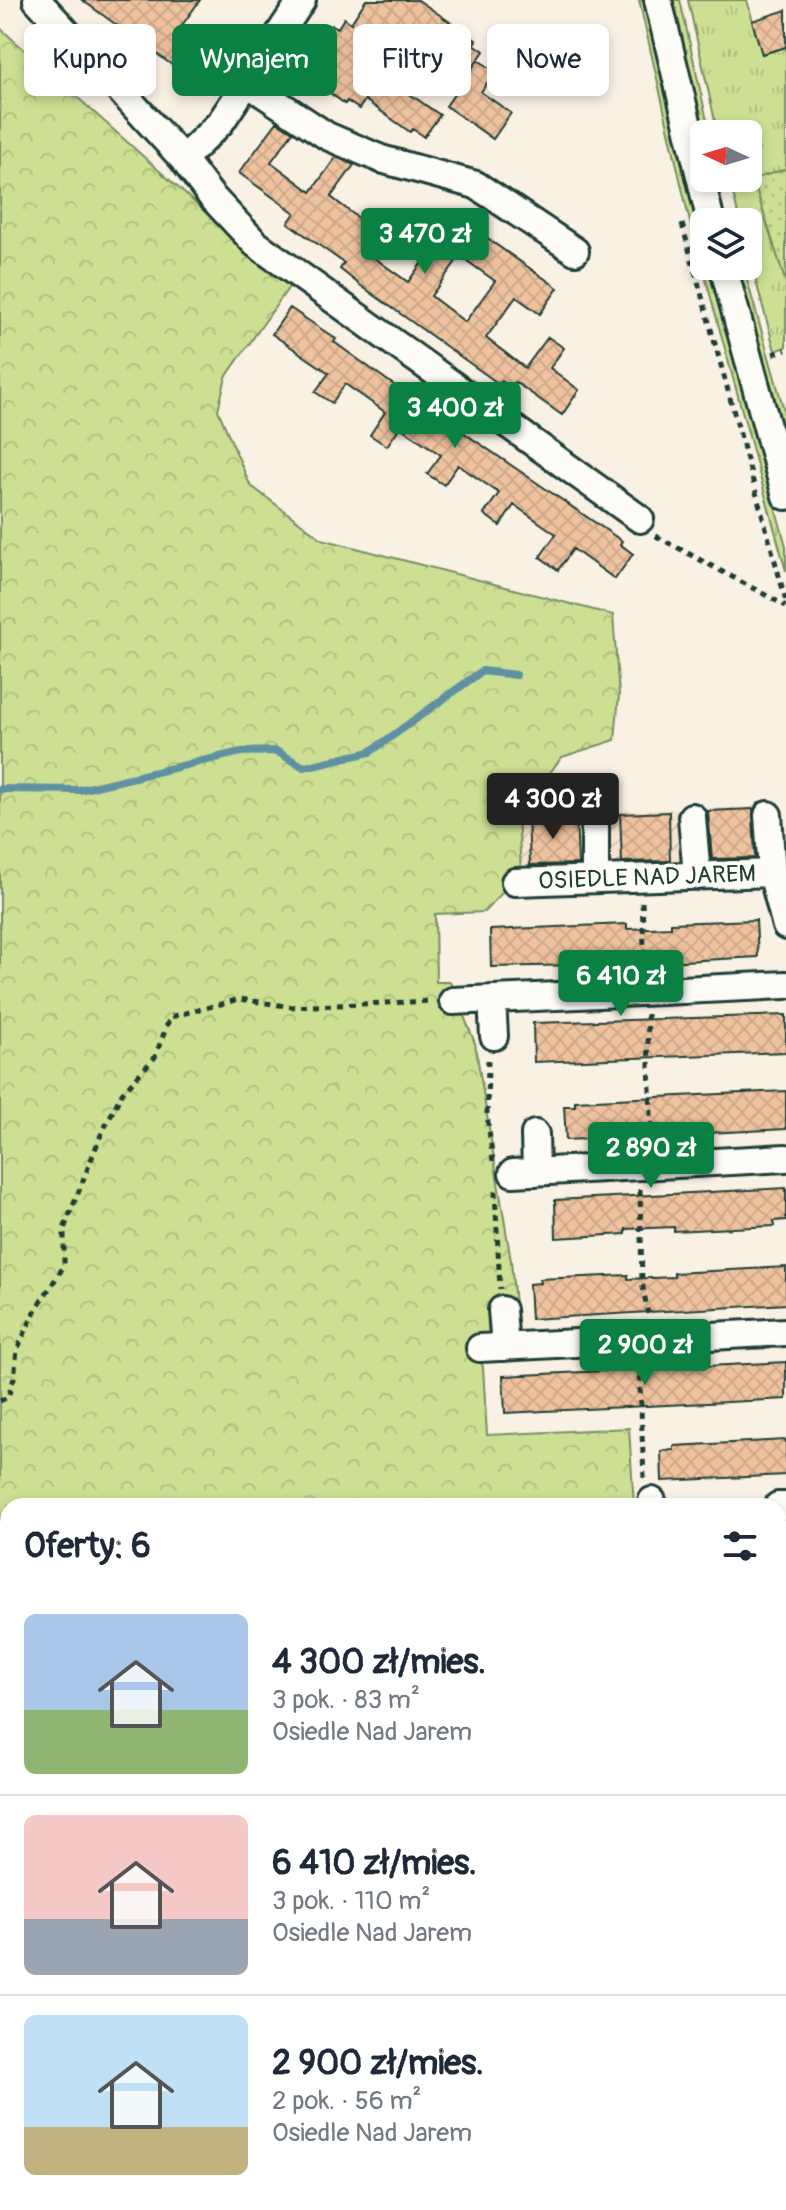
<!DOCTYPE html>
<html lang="pl">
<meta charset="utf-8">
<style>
body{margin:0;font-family:Pangolin,sans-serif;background:#f2f2f3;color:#1f2937;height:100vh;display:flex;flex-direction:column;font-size:30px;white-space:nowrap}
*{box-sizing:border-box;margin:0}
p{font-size:26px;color:#747a83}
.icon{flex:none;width:44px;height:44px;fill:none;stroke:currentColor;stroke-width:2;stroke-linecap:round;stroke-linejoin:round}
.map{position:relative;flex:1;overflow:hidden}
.side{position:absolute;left:0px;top:1498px;width:786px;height:712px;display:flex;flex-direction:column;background:#fff;border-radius:24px 24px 0 0;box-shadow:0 4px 12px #0003}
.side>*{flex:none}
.banner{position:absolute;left:24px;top:24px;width:738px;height:72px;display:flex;gap:16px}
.needle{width:52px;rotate:274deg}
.tools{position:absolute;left:690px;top:120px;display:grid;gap:16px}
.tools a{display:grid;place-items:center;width:72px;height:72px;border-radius:12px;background:#fff;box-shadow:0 4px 12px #0003;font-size:40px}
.price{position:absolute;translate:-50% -68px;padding:0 18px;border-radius:8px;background:#0b8043;color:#fff;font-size:26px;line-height:52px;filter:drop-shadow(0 2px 4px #0008)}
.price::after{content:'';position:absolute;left:50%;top:48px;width:24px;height:18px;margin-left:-12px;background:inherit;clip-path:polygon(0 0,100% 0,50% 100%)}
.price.on{background:#222;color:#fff}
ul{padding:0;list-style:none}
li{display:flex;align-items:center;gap:24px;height:200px;padding:0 24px}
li+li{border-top:2px solid #e0e1e3}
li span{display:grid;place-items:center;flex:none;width:224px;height:160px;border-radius:12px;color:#555}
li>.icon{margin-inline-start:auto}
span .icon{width:96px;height:96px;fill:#fffc;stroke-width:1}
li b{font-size:34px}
h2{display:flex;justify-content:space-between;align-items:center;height:96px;padding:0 24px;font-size:34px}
.tag{padding:0 28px;border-radius:12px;background:#fff;box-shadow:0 4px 12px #0003;font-size:28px;line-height:72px}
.tag.on{background:#0b8043;color:#fff}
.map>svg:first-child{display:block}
.industrial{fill:url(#industrial-furrows)}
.grass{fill:url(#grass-tufts);stroke:#768e64;stroke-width:2}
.forest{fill:url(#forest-crowns);stroke:#768e64;stroke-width:2}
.park{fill:url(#park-dots);stroke:#768e64;stroke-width:2}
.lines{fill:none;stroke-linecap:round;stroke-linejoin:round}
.stream{stroke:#6091a2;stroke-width:8}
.building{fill:url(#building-cross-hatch);stroke:#1f3d34;stroke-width:2;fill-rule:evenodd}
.minor-casing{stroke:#1f3d34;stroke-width:32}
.path{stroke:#1f3d34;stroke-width:5;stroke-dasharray:6 6;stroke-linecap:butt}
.minor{stroke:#fdfcf7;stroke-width:26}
.labels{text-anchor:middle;stroke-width:7;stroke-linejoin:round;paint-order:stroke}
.street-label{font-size:24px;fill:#1f3d34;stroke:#fdfcf7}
</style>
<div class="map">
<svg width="786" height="2210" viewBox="0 0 786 2210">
<defs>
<pattern id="industrial-furrows" width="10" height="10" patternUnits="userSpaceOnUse" patternTransform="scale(2)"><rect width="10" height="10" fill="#f7e3d0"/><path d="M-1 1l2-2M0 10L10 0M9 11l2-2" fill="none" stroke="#d3c4b3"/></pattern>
<pattern id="grass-tufts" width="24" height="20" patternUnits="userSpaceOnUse" patternTransform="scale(2)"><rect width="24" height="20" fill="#ccdf93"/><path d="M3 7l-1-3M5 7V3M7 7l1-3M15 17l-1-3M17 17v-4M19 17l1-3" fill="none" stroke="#afc07f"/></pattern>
<pattern id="forest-crowns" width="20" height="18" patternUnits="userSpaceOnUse" patternTransform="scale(2)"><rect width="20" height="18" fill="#ccdf93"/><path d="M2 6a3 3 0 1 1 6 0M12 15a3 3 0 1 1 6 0" fill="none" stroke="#afc07f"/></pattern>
<pattern id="park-dots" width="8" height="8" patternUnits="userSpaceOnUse" patternTransform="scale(2)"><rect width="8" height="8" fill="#ccdf93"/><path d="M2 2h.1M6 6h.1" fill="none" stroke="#afc07f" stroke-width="1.8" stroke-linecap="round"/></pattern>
<pattern id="building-cross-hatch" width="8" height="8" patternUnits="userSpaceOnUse" patternTransform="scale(2)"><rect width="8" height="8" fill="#f0c39f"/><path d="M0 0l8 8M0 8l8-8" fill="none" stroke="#cda88a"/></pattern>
</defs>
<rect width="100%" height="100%" fill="#faf1e5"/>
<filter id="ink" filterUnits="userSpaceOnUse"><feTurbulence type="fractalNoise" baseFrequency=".0125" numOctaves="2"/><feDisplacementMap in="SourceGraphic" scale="16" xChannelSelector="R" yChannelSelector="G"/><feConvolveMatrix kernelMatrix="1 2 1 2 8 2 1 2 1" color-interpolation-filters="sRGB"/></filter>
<g filter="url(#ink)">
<path class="industrial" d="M778,806L780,863L521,873L518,814Z"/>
<path class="grass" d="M639,0H645L704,251V266H708L786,546V571L688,214Z
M672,0H680L710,134H704V138Z
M688,0H747L762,54L786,47V169L753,180L786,283V347L775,351L748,252V222H740L729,178H748V134H718Z
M736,266H743L786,417V445Z"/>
<path class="forest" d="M0,28L289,287L226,377L218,410L250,485L322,539L613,615L619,695L615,740L562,757L518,814L521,873L484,912L435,914L436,982H450L475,1043L511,1261L517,1325L477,1352L483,1367L487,1435L629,1428L634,1506H8V2202H577V2210H0Z"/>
<path class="park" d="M786,169V283L753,179Z"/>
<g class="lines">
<path class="stream" d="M0,789L79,790L241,752L276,751L304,767L370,752L482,671L516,675"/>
</g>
<path class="building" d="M82,0H200L178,31L218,61L203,84L191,75L190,78Z
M366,0H418L476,40L474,44L484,51L468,74L426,46L412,65L398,86L440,115L424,137L413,129L410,132L365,100L359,109L347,101L345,104L300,71L332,25L338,28L344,18L351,23Z
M786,10V47L762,54L752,21Z
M478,60L495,71L481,92L511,113L493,139L446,106Z
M277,122L293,132L271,162L311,192L336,157L354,165L331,197L370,227L372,225L388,237L373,257L408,282L455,216L558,288L540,314L516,297L486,338L525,368L548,337L564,348L550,368L579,390L562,415L515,382L511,388L502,381L499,384L360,285L340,269L344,263L288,223L295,213L239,173ZM460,256L495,281L465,322L431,296Z
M290,308L336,339L334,342L391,383L622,541L620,544L633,554L615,579L573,549L558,570L540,557L556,534L514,505L500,526L484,514L499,493L458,465L444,485L427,474L441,455L400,427L387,446L370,435L385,412L345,384L332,403L315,392L329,373L272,334Z
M753,809L755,858L712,859L708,811Z
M669,812L670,861L622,862L620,814Z
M576,816L578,864L530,865L528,818Z
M756,920L758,957L627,964L491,967L490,930L602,925L627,924V929L671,927V923Z
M786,1015V1052L534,1062L533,1023Z
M786,1091V1129L566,1140L564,1106H575V1101Z
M786,1188V1220L774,1221L775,1226L674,1231V1227L626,1229V1234L556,1238L555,1200Z
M786,1267V1304L531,1319L529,1284L540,1283L539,1279L628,1275V1279L674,1277V1273Z
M786,1362V1399L505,1413L503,1376Z
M786,1440V1475L662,1481L661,1451L674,1450V1446Z"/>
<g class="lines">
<defs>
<path id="minor" d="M37,0L183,159L211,196L256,244L640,519
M658,0L711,222
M246,82L327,136L381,159L476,185L575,251
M183,159L220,123L302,0
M723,266L786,496
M768,815L772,873
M692,817L697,876
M595,823V879
M515,882L772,873L786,926
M492,999L494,1036
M453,1001L786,985
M535,1134L536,1172
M513,1173L786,1158
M502,1310L505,1347
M480,1348L786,1332
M652,1501L653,1506
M778,1506H786
M778,1681L786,1680
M778,1859H786
M778,2079H786"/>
</defs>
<use href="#minor" class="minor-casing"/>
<path class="path" d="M682,224L786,601
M773,354L786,350
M656,536L786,606
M642,902L645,968
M647,1014L652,1140
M488,1060L487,1115L493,1161
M640,1189L642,1282L648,1314
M495,1191L500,1289
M639,1364L644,1478
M0,1401L8,1397L14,1378L17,1350L36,1309L64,1266V1229L100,1137L122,1093L155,1057L170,1017L240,999L292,1007L432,1001
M564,2210L565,2202"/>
<use href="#minor" class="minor"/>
</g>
</g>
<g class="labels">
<g class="street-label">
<text transform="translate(647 877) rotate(-2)" y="8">OSIEDLE NAD JAREM</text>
</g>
</g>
</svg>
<div class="tools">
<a><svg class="needle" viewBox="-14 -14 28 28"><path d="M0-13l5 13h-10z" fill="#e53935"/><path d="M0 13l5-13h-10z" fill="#747a83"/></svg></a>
<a><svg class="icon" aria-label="layers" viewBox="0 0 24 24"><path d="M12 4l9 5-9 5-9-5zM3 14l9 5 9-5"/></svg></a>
</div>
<b class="price" style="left:425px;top:276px">3 470 zł</b>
<b class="price" style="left:455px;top:450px">3 400 zł</b>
<b class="price on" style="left:553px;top:841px">4 300 zł</b>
<b class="price" style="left:621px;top:1018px">6 410 zł</b>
<b class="price" style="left:651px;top:1190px">2 890 zł</b>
<b class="price" style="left:645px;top:1387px">2 900 zł</b>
<div class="banner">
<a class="tag">Kupno</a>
<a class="tag on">Wynajem</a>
<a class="tag">Filtry</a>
<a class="tag">Nowe</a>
</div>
<section class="side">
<h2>Oferty: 6<svg class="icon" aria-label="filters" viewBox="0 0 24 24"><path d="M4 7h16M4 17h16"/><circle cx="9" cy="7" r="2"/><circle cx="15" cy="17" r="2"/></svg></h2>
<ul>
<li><span style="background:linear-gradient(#a9c7e8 60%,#8fb573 0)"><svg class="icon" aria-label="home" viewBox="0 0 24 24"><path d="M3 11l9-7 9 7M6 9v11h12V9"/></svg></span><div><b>4 300 zł/mies.</b><p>3 pok. · 83 m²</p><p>Osiedle Nad Jarem</p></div></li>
<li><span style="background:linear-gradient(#f6c9c9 65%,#9aa5b1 0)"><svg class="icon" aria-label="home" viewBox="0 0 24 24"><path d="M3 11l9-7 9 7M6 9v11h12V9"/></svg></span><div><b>6 410 zł/mies.</b><p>3 pok. · 110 m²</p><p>Osiedle Nad Jarem</p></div></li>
<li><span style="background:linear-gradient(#bfe0f5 70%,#c2b280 0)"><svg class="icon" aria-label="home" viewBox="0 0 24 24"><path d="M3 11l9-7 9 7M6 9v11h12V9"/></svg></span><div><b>2 900 zł/mies.</b><p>2 pok. · 56 m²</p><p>Osiedle Nad Jarem</p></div></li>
</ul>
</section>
</div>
